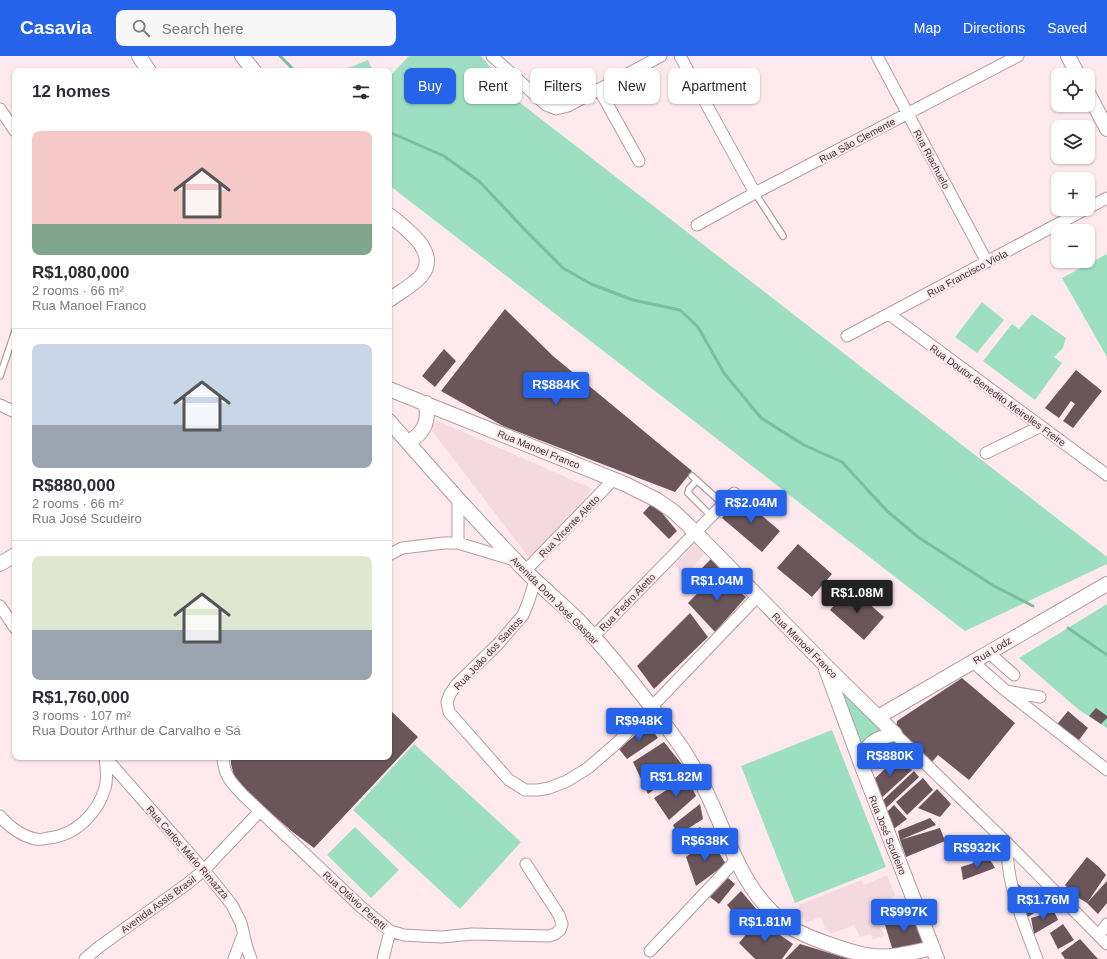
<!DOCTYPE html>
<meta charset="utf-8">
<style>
body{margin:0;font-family:Arial,sans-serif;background:#f7f7f7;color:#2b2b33;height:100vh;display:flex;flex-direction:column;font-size:15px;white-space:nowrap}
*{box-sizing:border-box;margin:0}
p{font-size:13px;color:#7c7c81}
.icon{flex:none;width:22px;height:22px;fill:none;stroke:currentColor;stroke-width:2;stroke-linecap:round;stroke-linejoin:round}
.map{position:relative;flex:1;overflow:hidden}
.sheet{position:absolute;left:12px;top:12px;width:380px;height:692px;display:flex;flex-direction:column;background:#fff;border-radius:8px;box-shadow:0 1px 3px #0004}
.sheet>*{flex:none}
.guide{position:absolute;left:404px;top:12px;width:380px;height:36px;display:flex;gap:8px}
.fabs{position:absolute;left:1051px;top:12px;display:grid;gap:8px}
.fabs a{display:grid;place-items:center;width:44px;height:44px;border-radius:8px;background:#fff;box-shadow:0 1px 3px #0004;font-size:20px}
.price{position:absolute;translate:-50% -34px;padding:0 9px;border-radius:4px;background:#2563eb;color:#fff;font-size:13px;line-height:26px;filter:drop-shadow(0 1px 2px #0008)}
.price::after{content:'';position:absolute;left:50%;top:24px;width:12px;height:9px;margin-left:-6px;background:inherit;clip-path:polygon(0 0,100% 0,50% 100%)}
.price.current{background:#222;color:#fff}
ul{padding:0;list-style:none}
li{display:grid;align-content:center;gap:8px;height:212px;padding:0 20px}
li+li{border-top:1px solid #e1e1e2}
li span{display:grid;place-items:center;height:124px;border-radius:8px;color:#555}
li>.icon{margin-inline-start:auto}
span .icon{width:72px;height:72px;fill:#fffc;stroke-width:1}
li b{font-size:17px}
h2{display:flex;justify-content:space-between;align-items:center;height:48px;padding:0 20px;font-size:17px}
.tag{padding:0 14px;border-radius:8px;background:#fff;box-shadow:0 1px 3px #0004;font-size:14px;line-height:36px}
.tag.current{background:#2563eb;color:#fff}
header{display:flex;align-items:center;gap:24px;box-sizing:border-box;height:56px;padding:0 20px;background:#2563eb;color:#fff}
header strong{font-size:19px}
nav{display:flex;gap:22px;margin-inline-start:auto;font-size:14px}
.search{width:280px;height:36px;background:#f7f7f7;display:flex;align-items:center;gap:10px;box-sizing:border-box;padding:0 14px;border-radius:8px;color:#7c7c81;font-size:15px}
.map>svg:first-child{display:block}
.built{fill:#f4dae0}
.green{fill:#9cdfc1}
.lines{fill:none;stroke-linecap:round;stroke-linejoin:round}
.stream{stroke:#7bbea0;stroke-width:3}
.building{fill:#6a555a}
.service-casing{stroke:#b39ca1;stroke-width:8}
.minor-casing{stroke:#b39ca1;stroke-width:13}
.tertiary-casing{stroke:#b39ca1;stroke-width:16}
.service{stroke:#fff;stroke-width:5.5}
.minor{stroke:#fff;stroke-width:11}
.tertiary{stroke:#fff;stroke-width:14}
.labels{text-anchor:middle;stroke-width:4;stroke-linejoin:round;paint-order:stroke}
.street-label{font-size:10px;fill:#3f3638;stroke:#feeaee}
</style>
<header>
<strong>Casavia</strong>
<div class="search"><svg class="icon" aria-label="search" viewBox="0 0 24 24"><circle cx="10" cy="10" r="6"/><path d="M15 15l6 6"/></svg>Search here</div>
<nav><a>Map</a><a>Directions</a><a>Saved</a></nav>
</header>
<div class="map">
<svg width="1107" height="903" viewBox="0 0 1107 903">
<rect width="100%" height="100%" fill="#feeaee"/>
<path class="built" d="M438,365L593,433L530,503L432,375V367Z
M696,486L704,498L683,523L675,508Z
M887,819L895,839L891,842L893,848L872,856L874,860H876L882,870L880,872L885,879L873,884L870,878L860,881L854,869L830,878L829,874L826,875L821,861L806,867L798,849L862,824L864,829Z"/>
<path class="green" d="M409,0H481L519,46L1107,501V508L965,575L389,129V21Z
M368,4L373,15H341Z
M1107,198V301L1062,222Z
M982,246L1004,264L977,297L955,281Z
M1032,258L1066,282L1063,292L1054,301L1062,307L1035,344L983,305L1012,268L1019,273Z
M1107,548V672L1079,654L1019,602Z
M837,629L886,674L860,694Z
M832,674L886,811L795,847L741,710Z
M414,688L521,786L460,853L353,754Z
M355,771L399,814L371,842L327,799Z"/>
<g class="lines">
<path class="stream" d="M280,0L295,15
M389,76L444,100L480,126L527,176L563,212L591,228L633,244L680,254L698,271L724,317L761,362L804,389L842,406L887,455L918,481L994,530L1033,550
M1068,572L1107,599"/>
</g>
<path class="building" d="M505,253L553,300L692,415L675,436L503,370L441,335Z
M444,293L456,305L435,331L422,320Z
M1076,314L1102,335L1073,372L1063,365L1075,348L1071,345L1059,362L1045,352Z
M740,441L780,475L762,496L722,462Z
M653,446L677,475L669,483L643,457Z
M798,488L832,518L812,541L777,512Z
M711,503L719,512L707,519L700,514Z
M717,517L746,541L715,576L688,547Z
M850,531L884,561L864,584L830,554Z
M690,557L708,581L654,633L637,610Z
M962,622L1015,667L969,724L938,699L931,707L896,675L897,665Z
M1096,652L1107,660V662L1101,668L1089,660Z
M389,653L418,681L314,792L294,777L236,727L231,708V701H389Z
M1068,655L1088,672L1076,688L1054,672Z
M648,668L658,682L627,703L619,693Z
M892,683L896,688L872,710L869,697Z
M664,686L684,711L648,738L633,706Z
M900,699L912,714L877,746L871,726Z
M914,715L919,721L885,753L881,746Z
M687,721L696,740L669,764L654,742Z
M923,722L933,734L907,759L896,746Z
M937,733L951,748L940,761L918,752Z
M700,748L703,763L678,779L673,769Z
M894,749L907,763L891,775L886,757Z
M930,762L936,769L900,784L940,772L945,785L906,801L900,784L898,775Z
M700,771L704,776L682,796L677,787Z
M710,783L726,808L696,830L686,801Z
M1087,801L1099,811L1106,819L1087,847L1107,825V847L1098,858L1087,847L1074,839L1065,829Z
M989,802L995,812L963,824L961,811Z
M728,822L735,828L719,848L710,841Z
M1017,827L1044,851L1026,862Z
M741,835L758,855L744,870L727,849Z
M909,841L912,851L883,865L881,853Z
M1054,855L1058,864L1034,878L1031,862Z
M913,856L924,887L893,895L885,869Z
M758,864L793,888L782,903H755L739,887Z
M1063,868L1074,884L1058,893L1050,877Z
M1080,883L1098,903H1065L1061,897Z
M800,888L849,903H785Z"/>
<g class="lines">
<defs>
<path id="service" d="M755,137L783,180
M0,320L15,275
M692,420L723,448
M697,424L689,433L688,437L711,460"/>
<path id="minor" d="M492,0L546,49L556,53L568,50L661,0
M680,0L755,137
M877,0L987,206
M599,33L639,105
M0,53L15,75
M1088,152L1107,142
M697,169L755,137L1018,0
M889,258L1107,419
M847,280L1086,153
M0,349L15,356
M986,397L1041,370
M458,487V442
M389,499L402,492L444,487H458L514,504
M525,515L613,424
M535,525L528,547L523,559L498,588L456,629L450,638L447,646L449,656L509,724L525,734H538L549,732L567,725L588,712L618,686L758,540
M0,550L15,572
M593,581L734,437
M988,596L1014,619
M973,606L1006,635L1040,641
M1006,635L1107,714
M895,678L1007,787L1107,888
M105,701L204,814L232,849L241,867L247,892L251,903
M223,701C224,720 231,726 243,739L360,850L390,875L404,879L421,880L442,881L472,878L549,880L555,878L560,874L562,868L559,859L526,808
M0,760C8,770 23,781 36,783C39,784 44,783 48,782C75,780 98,757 105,732C108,722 106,711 105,701
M1007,787C1006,828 1023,865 1037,903
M1099,879L1107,868
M650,895L736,804
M85,903L99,891L187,828L204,814L260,755
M234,903L243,879
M383,903L390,875"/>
<path id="tertiary" d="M139,0L149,15
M242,0L254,15
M1068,0L1078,19
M1088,37L1107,73
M389,159C405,172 441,196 421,220C412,230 400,236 389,244
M389,333L625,428L657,444L673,455L689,470L825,609L895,678
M389,365C430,412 472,460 516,505C536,527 559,545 580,566C613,601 643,639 672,678C687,698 700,721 710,744C731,790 744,837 787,869C802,880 853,898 873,900C893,902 914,896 933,892
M408,386C425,377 429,365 426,347
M0,508L15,499
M826,613L863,713L937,903
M878,661L1107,528
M863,711C862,689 875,682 895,678"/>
</defs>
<use href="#service" class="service-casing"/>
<use href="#minor" class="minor-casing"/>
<use href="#tertiary" class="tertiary-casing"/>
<use href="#service" class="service"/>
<use href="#minor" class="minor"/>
<use href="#tertiary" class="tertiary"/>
</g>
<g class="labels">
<g class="street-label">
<text transform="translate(857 84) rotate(-28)" y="4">Rua São Clemente</text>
<text transform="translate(932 103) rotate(62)" y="4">Rua Riachuelo</text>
<text transform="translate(967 217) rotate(-28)" y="4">Rua Francisco Viola</text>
<text transform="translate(998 339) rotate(36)" y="4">Rua Doutor Benedito Meirelles Freire</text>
<text transform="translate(539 393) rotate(22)" y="4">Rua Manoel Franco</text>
<text transform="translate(569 470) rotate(-46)" y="4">Rua Vicente Aletto</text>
<text transform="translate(555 544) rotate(45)" y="4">Avenida Dom José Gaspar</text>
<text transform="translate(627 546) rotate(-46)" y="4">Rua Pedro Aletto</text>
<text transform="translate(805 589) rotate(45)" y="4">Rua Manoel Franco</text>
<text transform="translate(992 594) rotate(-31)" y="4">Rua Lodz</text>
<text transform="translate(488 597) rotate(-47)" y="4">Rua João dos Santos</text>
<text transform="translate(888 779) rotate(68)" y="4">Rua José Scudeiro</text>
<text transform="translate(188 796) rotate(49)" y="4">Rua Carlos Mário Rimazza</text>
<text transform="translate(355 844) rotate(42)" y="4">Rua Otávio Peretti</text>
<text transform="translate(158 848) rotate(-36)" y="4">Avenida Assis Brasil</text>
</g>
</g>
</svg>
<div class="fabs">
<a><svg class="icon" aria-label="locate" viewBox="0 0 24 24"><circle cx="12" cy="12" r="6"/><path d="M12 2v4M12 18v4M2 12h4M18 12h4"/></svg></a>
<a><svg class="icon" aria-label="layers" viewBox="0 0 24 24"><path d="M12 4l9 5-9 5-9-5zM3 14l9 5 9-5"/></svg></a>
<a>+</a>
<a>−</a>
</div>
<b class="price" style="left:556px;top:350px">R$884K</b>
<b class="price" style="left:751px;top:468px">R$2.04M</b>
<b class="price" style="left:717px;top:546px">R$1.04M</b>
<b class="price current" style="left:857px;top:558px">R$1.08M</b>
<b class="price" style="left:639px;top:686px">R$948K</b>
<b class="price" style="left:890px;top:721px">R$880K</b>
<b class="price" style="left:676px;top:742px">R$1.82M</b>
<b class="price" style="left:705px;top:806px">R$638K</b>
<b class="price" style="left:977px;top:813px">R$932K</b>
<b class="price" style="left:1043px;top:865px">R$1.76M</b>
<b class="price" style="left:904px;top:877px">R$997K</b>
<b class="price" style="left:765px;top:887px">R$1.81M</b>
<div class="guide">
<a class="tag current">Buy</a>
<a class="tag">Rent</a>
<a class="tag">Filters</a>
<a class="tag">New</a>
<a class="tag">Apartment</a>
</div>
<section class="sheet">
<h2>12 homes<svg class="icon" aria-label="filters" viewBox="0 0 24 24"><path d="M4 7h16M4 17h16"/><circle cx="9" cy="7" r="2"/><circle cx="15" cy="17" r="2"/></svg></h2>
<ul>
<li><span style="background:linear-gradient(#f6c9c9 75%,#7fa58c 0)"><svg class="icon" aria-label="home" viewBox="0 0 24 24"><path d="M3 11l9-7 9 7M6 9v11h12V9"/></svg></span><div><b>R$1,080,000</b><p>2 rooms · 66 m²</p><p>Rua Manoel Franco</p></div></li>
<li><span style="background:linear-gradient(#c9d6e8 65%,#9aa5b1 0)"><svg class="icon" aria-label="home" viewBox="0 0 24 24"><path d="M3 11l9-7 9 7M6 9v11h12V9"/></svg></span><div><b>R$880,000</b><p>2 rooms · 66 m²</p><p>Rua José Scudeiro</p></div></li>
<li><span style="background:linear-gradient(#dfe7d0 60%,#9aa5b1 0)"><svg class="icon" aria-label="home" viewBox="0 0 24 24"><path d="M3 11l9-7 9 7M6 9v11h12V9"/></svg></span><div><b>R$1,760,000</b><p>3 rooms · 107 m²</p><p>Rua Doutor Arthur de Carvalho e Sá</p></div></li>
</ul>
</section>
</div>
